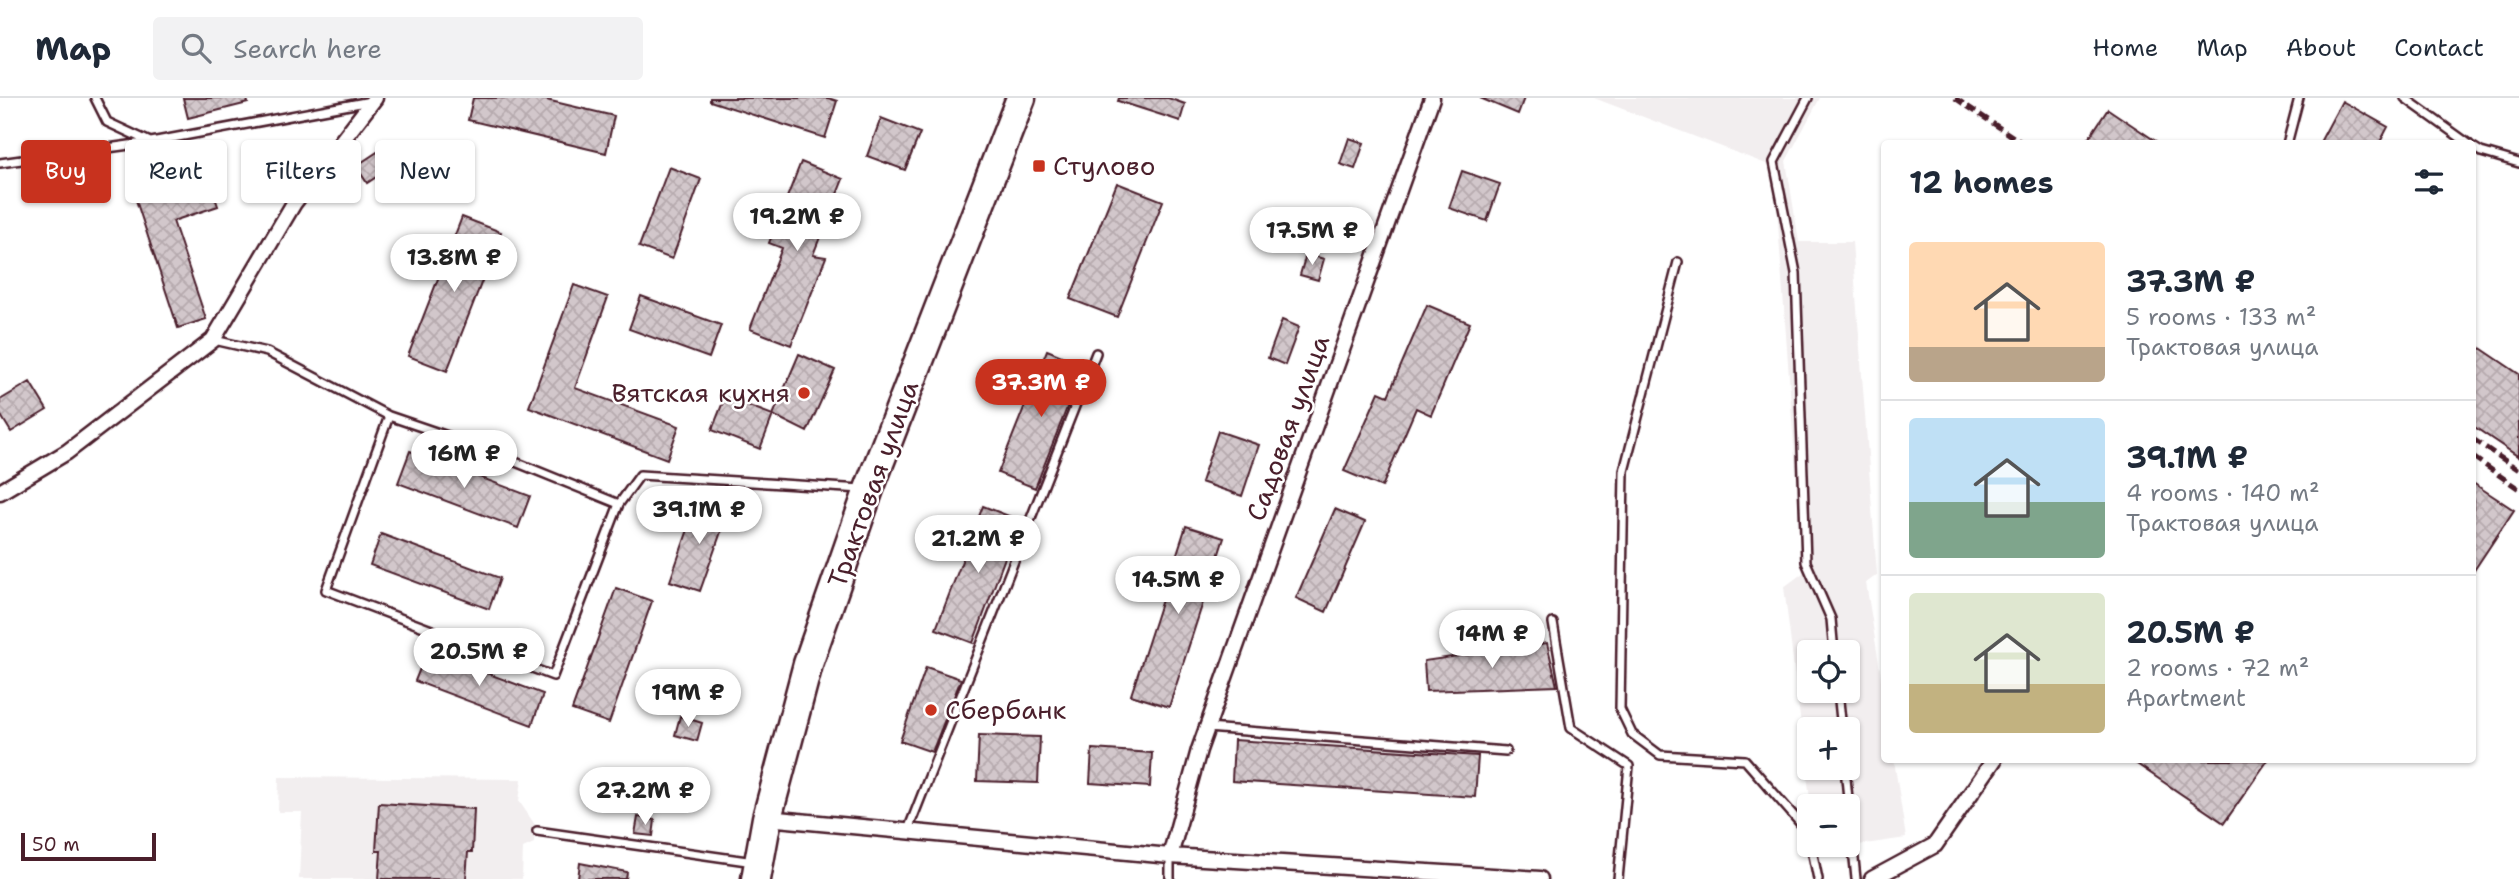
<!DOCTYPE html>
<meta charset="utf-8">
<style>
body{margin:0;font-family:"Shantell Sans",sans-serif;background:#f2f2f3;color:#1f2937;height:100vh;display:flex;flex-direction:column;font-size:26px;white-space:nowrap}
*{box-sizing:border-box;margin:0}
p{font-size:23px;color:#747a83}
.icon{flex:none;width:38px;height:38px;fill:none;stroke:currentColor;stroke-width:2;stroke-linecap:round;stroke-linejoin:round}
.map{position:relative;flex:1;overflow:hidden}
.sheet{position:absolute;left:1881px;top:42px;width:595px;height:623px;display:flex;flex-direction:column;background:#fff;border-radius:7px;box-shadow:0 2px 5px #0004}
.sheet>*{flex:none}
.guide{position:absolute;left:21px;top:42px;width:665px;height:63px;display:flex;gap:14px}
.fabs{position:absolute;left:1797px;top:542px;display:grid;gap:14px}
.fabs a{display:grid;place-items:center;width:63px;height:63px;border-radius:7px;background:#fff;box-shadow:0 2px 5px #0004;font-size:35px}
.scale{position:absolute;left:21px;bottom:18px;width:135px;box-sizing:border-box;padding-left:7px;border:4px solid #4a1f2b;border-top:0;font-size:19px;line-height:24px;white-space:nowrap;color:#4a1f2b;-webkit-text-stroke:5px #fff;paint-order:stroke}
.price{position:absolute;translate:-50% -60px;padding:0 16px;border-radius:24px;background:#fff;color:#222;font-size:23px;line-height:46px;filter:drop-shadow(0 2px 4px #0008)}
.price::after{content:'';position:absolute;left:50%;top:42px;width:21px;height:16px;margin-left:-10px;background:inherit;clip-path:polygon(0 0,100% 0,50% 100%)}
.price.active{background:#c8321e;color:#fff}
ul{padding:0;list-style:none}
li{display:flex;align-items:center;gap:21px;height:175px;padding:0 28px}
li+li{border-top:2px solid #e0e1e3}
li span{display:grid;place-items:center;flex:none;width:196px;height:140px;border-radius:7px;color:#555}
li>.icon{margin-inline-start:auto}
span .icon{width:84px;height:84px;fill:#fffc;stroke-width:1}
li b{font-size:30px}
h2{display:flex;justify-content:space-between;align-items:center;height:84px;padding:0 28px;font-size:30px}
.pill{padding:0 24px;border-radius:7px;background:#fff;box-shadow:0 2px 5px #0004;font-size:24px;line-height:63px}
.pill.active{background:#c8321e;color:#fff}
header{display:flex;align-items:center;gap:42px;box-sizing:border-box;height:98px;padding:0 35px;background:#fff;border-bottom:2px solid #e0e1e3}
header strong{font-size:33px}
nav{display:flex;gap:38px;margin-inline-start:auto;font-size:24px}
.search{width:490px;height:63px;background:#f2f2f3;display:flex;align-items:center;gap:18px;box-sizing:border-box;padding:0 24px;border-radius:7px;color:#747a83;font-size:26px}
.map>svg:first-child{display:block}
.built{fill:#f2eeef;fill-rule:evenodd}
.building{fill:url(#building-cross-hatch);stroke:#4a1f2b;stroke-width:2}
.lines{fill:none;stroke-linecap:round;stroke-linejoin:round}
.lane-casing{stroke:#4a1f2b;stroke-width:12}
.street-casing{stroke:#4a1f2b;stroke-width:19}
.highway-casing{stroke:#4a1f2b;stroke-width:33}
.lane{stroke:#fff;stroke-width:7}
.street{stroke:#fff;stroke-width:14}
.highway{stroke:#fff;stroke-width:28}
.rail{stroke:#4a1f2b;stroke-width:5;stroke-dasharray:10 5;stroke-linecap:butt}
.poi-dot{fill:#c8321e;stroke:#fff;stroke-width:2.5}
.labels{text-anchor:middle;stroke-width:5;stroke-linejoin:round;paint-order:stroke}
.poi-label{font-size:26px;fill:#4a1f2b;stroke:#fff;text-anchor:start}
.street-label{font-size:26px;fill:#4a1f2b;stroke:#fff}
</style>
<header>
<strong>Map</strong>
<div class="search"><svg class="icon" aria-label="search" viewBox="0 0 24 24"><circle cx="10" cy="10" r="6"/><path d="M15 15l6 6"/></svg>Search here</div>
<nav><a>Home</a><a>Map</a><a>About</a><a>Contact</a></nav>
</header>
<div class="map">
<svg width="2519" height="781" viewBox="0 0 2519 781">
<defs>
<pattern id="building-cross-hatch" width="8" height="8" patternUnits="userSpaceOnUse" patternTransform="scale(1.75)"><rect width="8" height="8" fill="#d2c7cb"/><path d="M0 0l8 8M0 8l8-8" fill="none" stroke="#b6aaae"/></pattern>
</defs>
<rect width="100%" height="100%" fill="#fff"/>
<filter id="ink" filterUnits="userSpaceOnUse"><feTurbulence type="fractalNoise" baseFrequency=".0143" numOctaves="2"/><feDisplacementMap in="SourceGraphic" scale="14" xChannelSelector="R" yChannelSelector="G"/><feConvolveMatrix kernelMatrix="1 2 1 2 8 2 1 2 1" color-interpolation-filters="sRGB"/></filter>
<g filter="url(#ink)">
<path class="built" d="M1594,0H1820L1786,63L1799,144H1852L1877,477L1866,485L1885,603V662H1894L1906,740L1817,753L1816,747H1848V709H1811L1784,489L1803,475L1774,69ZM1810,555H1848V593H1810ZM1810,632H1848V670H1810Z
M279,679L522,681L519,703L535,727L534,745L523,750L522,781H299L302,714H278Z"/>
<path class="building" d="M183,0H247L248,5L188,20Z
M473,0H538L614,18L606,55L468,22Z
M710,0H828L837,3L825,40L710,3Z
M1119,0H1168L1185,6L1180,23L1118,3Z
M1480,0H1524L1518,16Z
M2342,3L2388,29L2379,46H2319Z
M2108,11L2160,46H2085Z
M881,20L920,35L905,72L867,58Z
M1349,40L1364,45L1355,71L1340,66Z
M385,49L396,66L367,85L356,68Z
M801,64L843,81L813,157L826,159L791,247L750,231L782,150L769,145Z
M205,69L218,108L173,123L206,221L178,230L133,93Z
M669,69L701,81L672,161L639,149Z
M1462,73L1500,86L1487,123L1449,110Z
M1117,85L1163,103L1117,219L1070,201Z
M462,119L501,134L447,273L408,258Z
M1306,156L1324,161L1318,182L1300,177Z
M574,187L608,199L575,290L679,328L667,361L529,309Z
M641,198L721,227L709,260L629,231Z
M1427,207L1470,225L1431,317L1416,310L1382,389L1344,373L1379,294L1388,298Z
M1282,222L1299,229L1285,267L1268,260Z
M2473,245L2519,276V359L2473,328Z
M1047,252L1084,267L1035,390L998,375Z
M799,256L835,272L807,334L773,317Z
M30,284L47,312L11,334L0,316V302Z
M725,299L773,317L760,351L712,332Z
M1218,333L1259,347L1242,398L1201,384Z
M410,353L530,398L518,430L398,385Z
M2473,385L2514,412L2473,474Z
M698,403L728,414L700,493L670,483Z
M983,408L1019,422L973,545L936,531Z
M1335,411L1365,424L1326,514L1296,500Z
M1186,428L1224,440L1169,609L1131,597Z
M381,436L500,480L489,511L370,467Z
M616,490L652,503L609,625L572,612Z
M1547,545L1557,588L1426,593L1424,563Z
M427,553L543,596L532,627L415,583Z
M926,569L961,581L932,654L900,643Z
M680,618L702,625L697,643L675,637Z
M979,637L1040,639L1038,685L977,683Z
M1234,642L1478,658L1475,699L1232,683Z
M1092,651L1152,655L1150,689L1090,685Z
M2131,662H2268L2224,725Z
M379,705L474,711L472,754H468L466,781H379L381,753H376Z
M638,719L655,722L653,738L635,736Z
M580,765L627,774L626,781H578Z"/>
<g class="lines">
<defs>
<path id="lane" d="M95,0L107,24L150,44
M1808,0L1774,64L1796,175L1806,464L1831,521L1834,555
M2405,0L2469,46
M2287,46L2299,0
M2473,49L2481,54L2519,65
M0,65L151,44L371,3
M1678,164L1624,373L1620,611L1632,636L1660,657L1745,662L1808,734L1810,740
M214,242L267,254L389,318
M619,406L471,346L389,318L326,492L553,578L619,406L640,377L862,391
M1553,525L1571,630L1629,668L1618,781
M1838,593L1842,632
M1207,630L1506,653
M1845,670L1856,781
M908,732L1096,255
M537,733L754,764
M1811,747L1818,781
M1170,781V758"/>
<path id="street" d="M0,394L67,354L213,242L294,105L375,0
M767,720L1170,758L1540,781
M1170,758L1199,652L1432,0
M1872,781L1935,747L1994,662"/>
<path id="highway" d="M756,781L767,720L808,566L869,391L1021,0"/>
</defs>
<use href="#lane" class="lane-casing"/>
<use href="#street" class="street-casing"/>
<use href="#highway" class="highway-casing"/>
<use href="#lane" class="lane"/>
<use href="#street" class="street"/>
<use href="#highway" class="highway"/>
<path class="rail" d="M1955,0L2024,46
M2473,341L2519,372
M2473,359L2519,391"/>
</g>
</g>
<g class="poi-dot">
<rect x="1032" y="61" width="14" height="14" rx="3.5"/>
<circle cx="804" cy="295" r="7"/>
<circle cx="931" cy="612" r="7"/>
</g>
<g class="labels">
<g class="poi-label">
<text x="1053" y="77">Стулово</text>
<text x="790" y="304" text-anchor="end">Вятская кухня</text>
<text x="945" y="621">Сбербанк</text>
</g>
<g class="street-label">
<text transform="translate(1288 330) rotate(-70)" y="9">Садовая улица</text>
<text transform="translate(873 386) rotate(-70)" y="9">Трактовая улица</text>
</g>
</g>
</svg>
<div class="fabs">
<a><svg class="icon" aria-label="locate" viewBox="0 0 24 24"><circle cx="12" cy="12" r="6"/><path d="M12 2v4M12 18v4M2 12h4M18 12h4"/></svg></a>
<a>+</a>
<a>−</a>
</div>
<div class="scale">50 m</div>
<b class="price" style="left:797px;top:155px">19.2M ₽</b>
<b class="price" style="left:1312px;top:169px">17.5M ₽</b>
<b class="price" style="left:454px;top:196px">13.8M ₽</b>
<b class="price active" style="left:1041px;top:321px">37.3M ₽</b>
<b class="price" style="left:464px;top:392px">16M ₽</b>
<b class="price" style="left:699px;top:448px">39.1M ₽</b>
<b class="price" style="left:978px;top:477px">21.2M ₽</b>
<b class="price" style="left:1178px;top:518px">14.5M ₽</b>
<b class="price" style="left:1492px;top:572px">14M ₽</b>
<b class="price" style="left:479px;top:590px">20.5M ₽</b>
<b class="price" style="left:688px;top:631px">19M ₽</b>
<b class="price" style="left:645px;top:729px">27.2M ₽</b>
<div class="guide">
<a class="pill active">Buy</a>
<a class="pill">Rent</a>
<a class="pill">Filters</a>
<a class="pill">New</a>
</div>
<section class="sheet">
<h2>12 homes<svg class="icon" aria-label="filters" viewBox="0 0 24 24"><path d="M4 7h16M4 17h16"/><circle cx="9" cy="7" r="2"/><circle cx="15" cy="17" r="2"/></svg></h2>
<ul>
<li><span style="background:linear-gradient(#ffd9b3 75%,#b9a48a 0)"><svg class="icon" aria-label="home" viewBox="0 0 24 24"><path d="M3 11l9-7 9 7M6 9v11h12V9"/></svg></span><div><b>37.3M ₽</b><p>5 rooms · 133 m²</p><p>Трактовая улица</p></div></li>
<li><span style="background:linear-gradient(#bfe0f5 60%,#7fa58c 0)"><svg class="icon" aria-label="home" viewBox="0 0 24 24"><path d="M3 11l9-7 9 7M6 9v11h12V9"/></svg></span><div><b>39.1M ₽</b><p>4 rooms · 140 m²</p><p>Трактовая улица</p></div></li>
<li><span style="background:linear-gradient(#dfe7d0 65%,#c2b280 0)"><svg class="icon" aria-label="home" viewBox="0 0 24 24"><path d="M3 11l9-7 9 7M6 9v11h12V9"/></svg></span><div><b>20.5M ₽</b><p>2 rooms · 72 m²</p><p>Apartment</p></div></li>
</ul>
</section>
</div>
